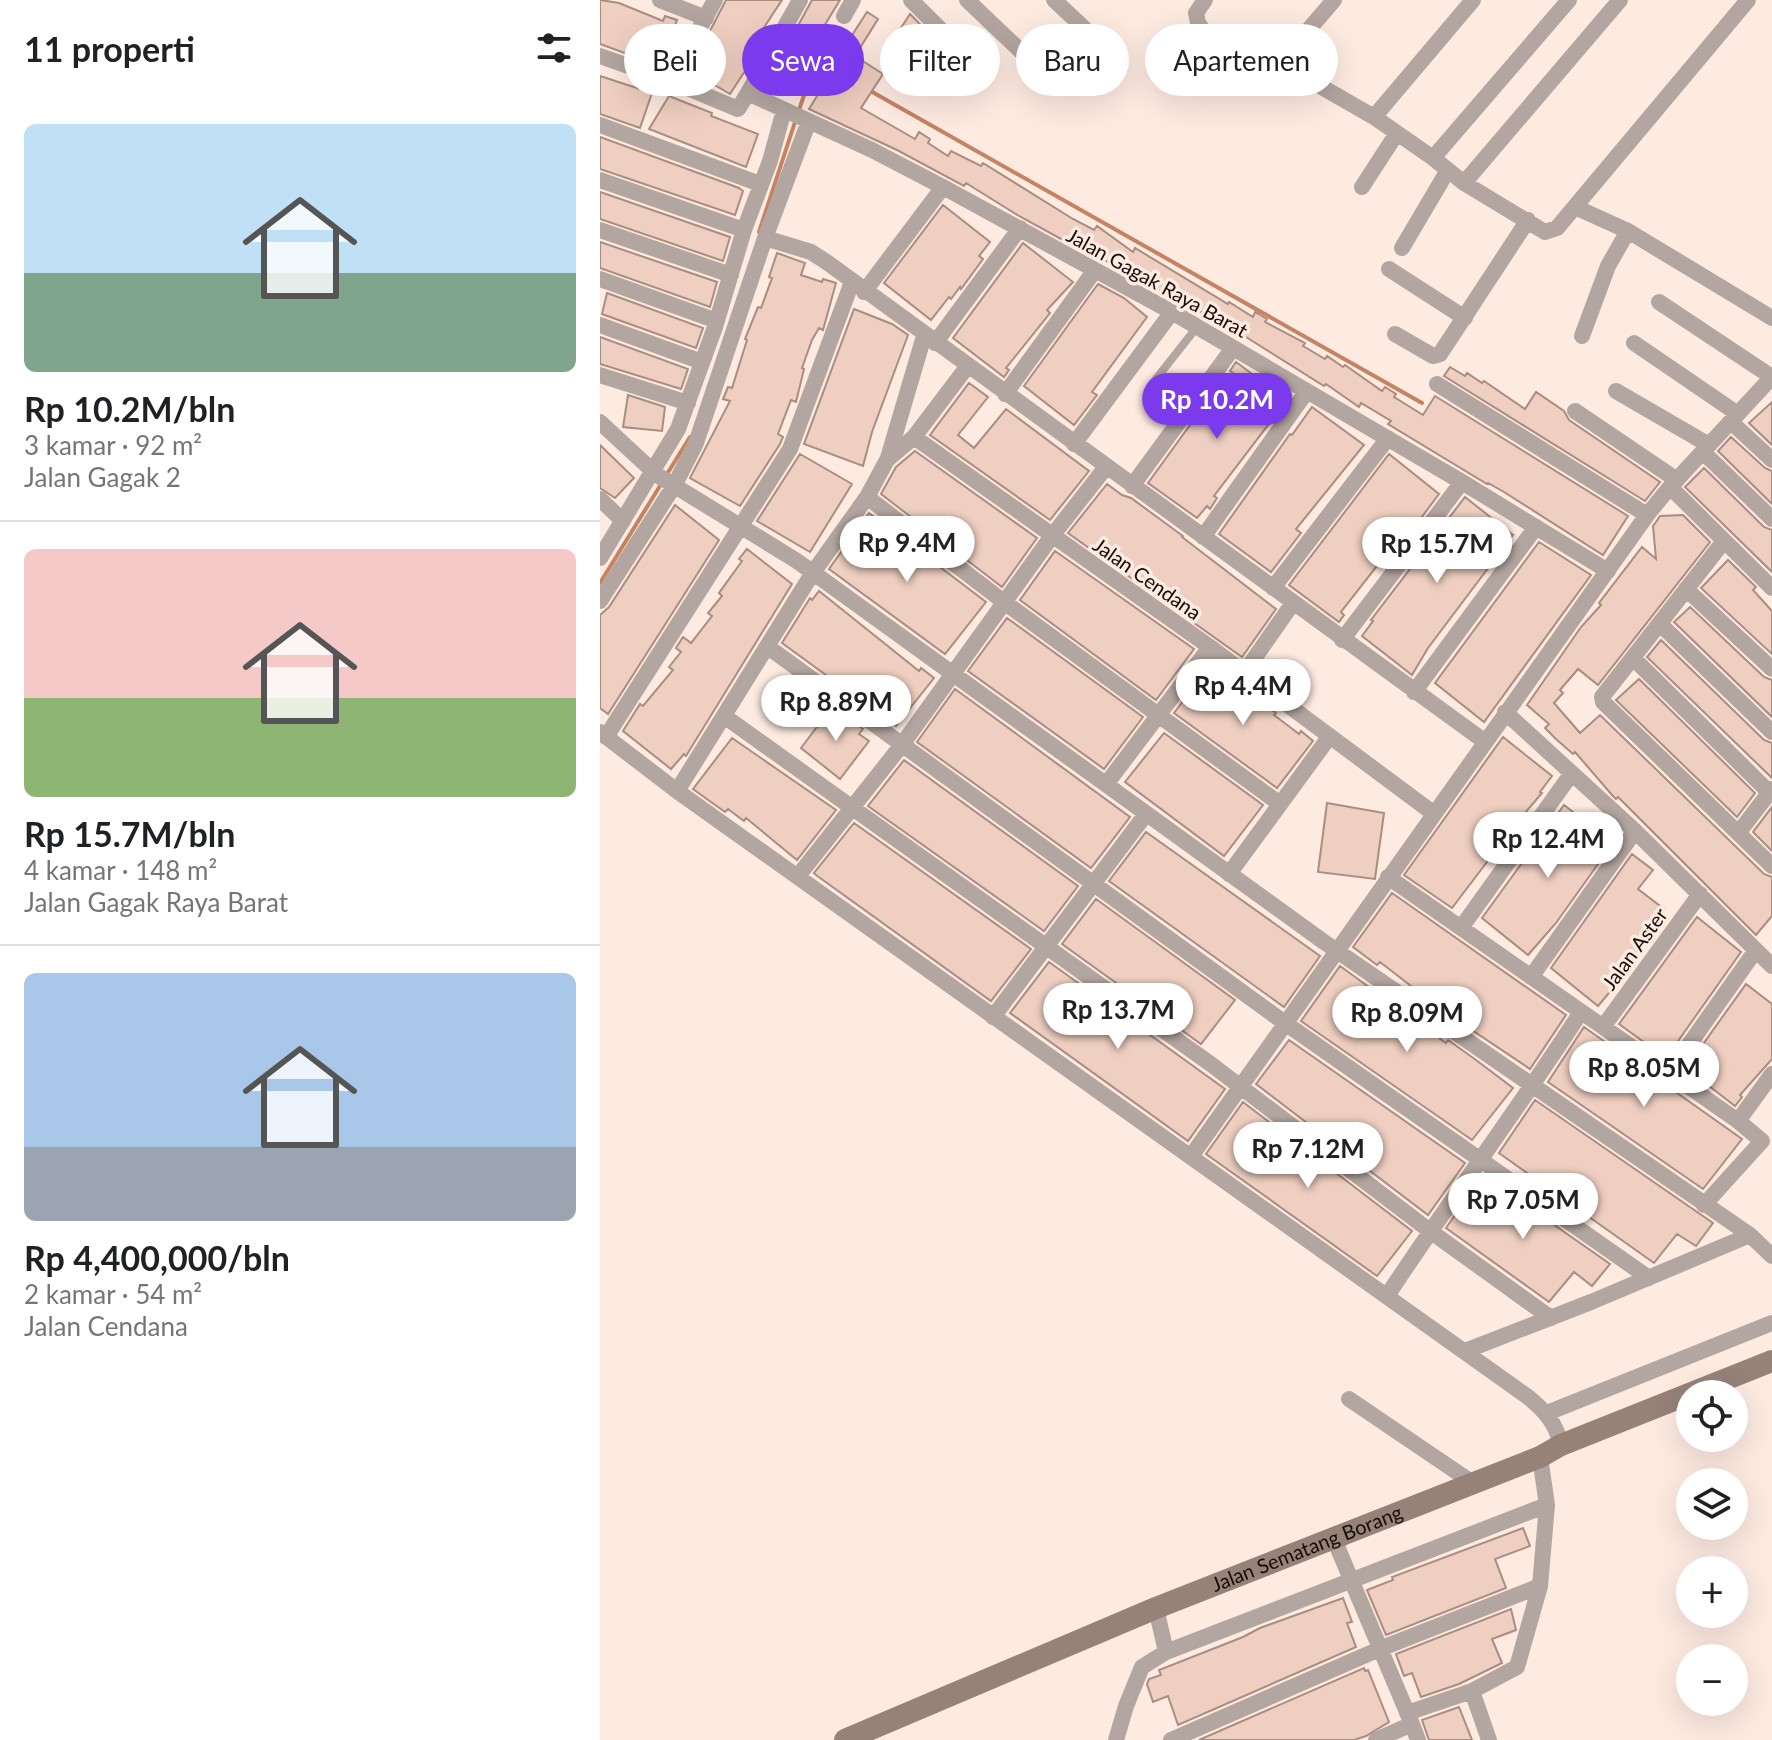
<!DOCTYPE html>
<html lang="id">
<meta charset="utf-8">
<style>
body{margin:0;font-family:Lato,sans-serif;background:#f2f2f2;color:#202124;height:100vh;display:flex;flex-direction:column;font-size:30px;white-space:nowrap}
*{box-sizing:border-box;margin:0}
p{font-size:26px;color:#757577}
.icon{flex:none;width:44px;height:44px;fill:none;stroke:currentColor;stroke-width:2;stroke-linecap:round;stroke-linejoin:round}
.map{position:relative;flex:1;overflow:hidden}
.panel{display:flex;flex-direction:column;background:#fff;width:600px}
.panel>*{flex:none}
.guide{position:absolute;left:24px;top:24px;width:760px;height:72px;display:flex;gap:16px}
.buttons{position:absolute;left:1076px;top:1380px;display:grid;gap:16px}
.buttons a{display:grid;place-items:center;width:72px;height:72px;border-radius:50%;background:#fff;box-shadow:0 8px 32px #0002;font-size:40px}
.price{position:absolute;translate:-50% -68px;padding:0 18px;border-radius:28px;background:#fff;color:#222;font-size:26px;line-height:52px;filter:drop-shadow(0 2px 4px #0008)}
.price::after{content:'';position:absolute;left:50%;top:48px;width:24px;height:18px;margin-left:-12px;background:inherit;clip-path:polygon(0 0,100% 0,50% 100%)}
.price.on{background:#7c3aed;color:#fff}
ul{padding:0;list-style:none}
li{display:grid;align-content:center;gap:16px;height:424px;padding:0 24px}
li+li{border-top:2px solid #e0e0e0}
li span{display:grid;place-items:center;height:248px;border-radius:12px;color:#555}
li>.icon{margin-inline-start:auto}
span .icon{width:144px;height:144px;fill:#fffc;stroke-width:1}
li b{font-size:34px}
h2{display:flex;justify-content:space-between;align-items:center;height:96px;padding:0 24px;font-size:34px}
.tag{padding:0 28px;border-radius:36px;background:#fff;box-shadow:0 8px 32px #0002;font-size:28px;line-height:72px}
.tag.on{background:#7c3aed;color:#fff}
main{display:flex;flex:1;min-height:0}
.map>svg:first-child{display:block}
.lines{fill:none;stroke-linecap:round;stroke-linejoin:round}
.stream{stroke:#c58362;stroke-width:4}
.building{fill:#efcfc1;stroke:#aa8d7f;stroke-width:2}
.lane{stroke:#b3a59f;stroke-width:8}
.street{stroke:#b3a59f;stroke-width:16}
.secondary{stroke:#968279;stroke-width:22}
.labels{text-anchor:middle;stroke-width:7;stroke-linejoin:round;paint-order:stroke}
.street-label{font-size:20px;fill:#150b07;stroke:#fdeae1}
</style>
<main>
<section class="panel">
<h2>11 properti<svg class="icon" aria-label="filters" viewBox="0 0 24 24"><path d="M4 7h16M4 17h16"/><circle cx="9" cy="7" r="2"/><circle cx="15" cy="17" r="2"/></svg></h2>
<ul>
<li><span style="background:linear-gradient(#bfe0f5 60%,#7fa58c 0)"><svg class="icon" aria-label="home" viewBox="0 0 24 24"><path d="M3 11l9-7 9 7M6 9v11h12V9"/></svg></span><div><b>Rp 10.2M/bln</b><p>3 kamar · 92 m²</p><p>Jalan Gagak 2</p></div></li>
<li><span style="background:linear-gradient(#f6c9c9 60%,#8fb573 0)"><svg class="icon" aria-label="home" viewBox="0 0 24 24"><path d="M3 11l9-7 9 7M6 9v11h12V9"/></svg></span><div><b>Rp 15.7M/bln</b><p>4 kamar · 148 m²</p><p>Jalan Gagak Raya Barat</p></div></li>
<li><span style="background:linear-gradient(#a9c7e8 70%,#9aa5b1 0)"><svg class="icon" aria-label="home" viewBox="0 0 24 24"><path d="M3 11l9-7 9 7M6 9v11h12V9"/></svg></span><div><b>Rp 4,400,000/bln</b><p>2 kamar · 54 m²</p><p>Jalan Cendana</p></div></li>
</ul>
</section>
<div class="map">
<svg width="1172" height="1740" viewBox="0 0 1172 1740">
<rect width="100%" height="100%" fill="#fdeae1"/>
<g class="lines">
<path class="stream" d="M267,89L822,403
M199,110L216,60L221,63
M159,232L196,119
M67,474L90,437
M0,583L63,481"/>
</g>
<path class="building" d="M0,0L19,3L63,21L65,16L77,20L62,63L42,56L41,59L0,44Z
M126,0H182L161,32L164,35L153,52L156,54L130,94L106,80L104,83L87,75Z
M212,0H240L218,36L242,51L267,12L278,19L255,56L283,74L261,108L315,139L319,132L330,139L328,143L348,156L351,151L381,166L383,163L473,219L494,230L497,226L533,252L535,248L628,304L629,302L653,317L655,312L667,319L665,322L705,343L703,346L725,359L727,356L743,367L745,365L782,391L785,387L796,394L794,397L823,415L835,396L1028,516L1003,555L904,492L888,483L887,484L788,424L791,421L761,403L759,407L726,384L724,386L630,327L628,329L590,305L588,308L475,243L472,245L419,216L366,183L364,186L297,150L209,109L230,75L216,66L224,54L194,33Z
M310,14L354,59L369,65L355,87L334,75L336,72L321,63L325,57L309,48L311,44L301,37L298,40L295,37Z
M0,76L52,93L40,128L0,114Z
M69,96L112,113L111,116L158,134L146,167L49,129Z
M0,137L139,188L143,191L135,215L0,169Z
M0,192L130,237L123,261L0,219Z
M343,205L390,242L379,256L383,259L361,289L360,287L351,299L349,297L331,320L284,283Z
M0,242L117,282L110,307L0,268Z
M423,243L473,282L447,310L450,313L406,368L409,370L404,377L353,338Z
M177,253L205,263L201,275L222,282L223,279L236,283L223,330L219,328L212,340L202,368L204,369L196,402L191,400L178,434L183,437L180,444L140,506L90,478L130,401L123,399L128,387L132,388L147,340L145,339L158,307L161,308L172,278L169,277Z
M498,284L524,298L547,317L492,392L497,395L474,425L424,386Z
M7,293L103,328L96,348L2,314Z
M254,309L292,324L308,335L272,432L263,466L204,444Z
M0,337L88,369L81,389L0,364Z
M636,362L687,400L614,496L617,498L610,509L607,506L597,518L548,483L606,403L633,373L630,371Z
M850,367L865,376L867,373L882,383L884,381L925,409L936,392L964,411L969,420L1060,482L1045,501L844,376Z
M369,383L388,397L358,435L374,448L406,409L489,471L450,520L330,435Z
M28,395L65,407L62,431L23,427Z
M1172,402V445L1149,423Z
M712,407L764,445L696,529L701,533L671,572L619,534L690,434L692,435Z
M1131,437L1165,468L1172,471V504L1118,451Z
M0,445L34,478L15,498L0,488Z
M315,451L437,538L402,587L281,494L296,467Z
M200,454L252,484L210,552L157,521Z
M789,454L839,494L815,526L803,538L801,536L780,562L741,612L744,615L739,622L689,585Z
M1104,468L1164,527L1172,530V572L1085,487Z
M507,484L522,495L531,498L583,536L582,537L676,609L642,657L468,533Z
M865,497L913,535L828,648L812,675L762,636L773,621L771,620Z
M75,505L119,540L8,714L0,708V615L9,607Z
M269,513L386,602L345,654L229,569Z
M1083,515L1110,542L998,685L978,669L960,690L963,693L954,703L980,733L1000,715L1164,874L1172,877V916L1156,935L1018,797L1016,799L1012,795L975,752L973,754L956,739L945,728L949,724L927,705L981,627L1001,605L999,603L1042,547L1056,559L1053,526L1056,522L1060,516Z
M939,542L991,575L884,722L835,683Z
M147,549L192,584L86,756L84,754L71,769L23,731L40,704L43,706L73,670L69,667L81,652L76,648L83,637L91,643L112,616L108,613L122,596L119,593L142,561L139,559Z
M455,551L594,649L556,700L420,600Z
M1128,560L1156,587L1153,590L1172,611V654L1101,588Z
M219,591L319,671L321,668L334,678L296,726L182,643L210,598L212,600Z
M1090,607L1164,677L1172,680V717L1074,622Z
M407,618L543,717L504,769L368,671Z
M1061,640L1164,740L1172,743V778L1047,657Z
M609,667L623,678L625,675L646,692L647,690L676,713L674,715L699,734L701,731L713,741L677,788L574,713Z
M1039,679L1155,793L1137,817L1016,700Z
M355,689L530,817L491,868L317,742Z
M232,707L263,729L259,734L269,741L240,779L201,748Z
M564,733L663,805L624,856L525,782Z
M903,737L952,776L940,792L942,793L919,820L852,908L804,875Z
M132,738L236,810L197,860L146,818L144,821L128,809L125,812L93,789Z
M304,760L478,886L444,931L268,806Z
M727,803L784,813L775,879L718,872Z
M964,805L1013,843L956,923L928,955L882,918Z
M1172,807V851L1153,832Z
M254,823L431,949L391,1001L216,875L214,873Z
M546,832L720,956L684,1007L509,881Z
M1032,854L1053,870L1038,889L1064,909L1052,925L1055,927L1016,979L1019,981L998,1006L951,968Z
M792,893L966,1015L930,1069L842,1010L780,962L777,965L753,947Z
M496,899L635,1000L601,1044L462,944Z
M1097,917L1141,952L1066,1058L1019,1024Z
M449,962L625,1089L588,1141L410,1013Z
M740,966L846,1043L848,1040L876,1060L913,1088L872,1140L701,1021Z
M1146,984L1172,1004V1059L1140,1095L1142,1097L1135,1106L1086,1068Z
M984,1027L1142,1139L1103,1189L948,1082Z
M689,1040L865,1163L828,1215L656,1084Z
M935,1100L1113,1223L1096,1246L1077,1234L1054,1263L899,1153Z
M643,1102L812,1231L777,1276L606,1154Z
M883,1175L1010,1264L992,1286L974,1272L949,1302L846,1228Z
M923,1528L930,1546L895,1559L906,1588L786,1635L767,1590L793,1580L792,1577Z
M743,1598L752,1622L747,1623L756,1647L578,1725L568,1696L553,1702L547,1684L549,1679L561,1675L559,1670L643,1637L660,1628Z
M911,1609L916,1630L892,1639L902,1663L859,1684L821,1697L812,1673L804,1676L796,1654Z
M764,1668L765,1671L768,1670L789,1722L766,1736L754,1740H599Z
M859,1707L872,1740H829L822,1720Z"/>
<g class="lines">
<path class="lane" d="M552,384L597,327"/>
<path class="street" d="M60,0L106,18
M115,0L71,81L138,109L148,93
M200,0L148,93L272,150L343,187L572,312L862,482L1008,571
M311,0L362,51
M367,0L451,80L485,35L484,28L454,0
M605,0L596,13L598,23L603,30L680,63L774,117L833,158L864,183L945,232L957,228L1148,0
M244,16L253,0
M0,56L71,81
M680,63L734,0
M774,117L873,0
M0,125L160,184
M833,158L969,0
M0,180L144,230
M864,183L1020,0
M762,187L797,133
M975,207L1028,231L1172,318
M0,230L131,275
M165,238L211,252L228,263L884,741
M802,248L848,170
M789,269L865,318
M0,279L117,321
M264,292L343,187
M1059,302L1172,377
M0,325L102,362
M795,334L833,356L840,354L928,220
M982,336L1008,266L1028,231
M335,343L420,228
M1034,343L1138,414
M0,375L88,403
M837,384L1047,515
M1016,391L1109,445
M405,394L495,270
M975,411L1077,480
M0,422L57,475L197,561L724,942L1150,1235L1172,1256
M1131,422L1172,460
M314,437L610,647L833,813
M474,444L572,312
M1103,452L1172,519
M288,458L324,336
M532,486L633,348
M1070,487L1172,588
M267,497L404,602L680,804
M0,499L23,521
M603,537L707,391
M1124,541L1002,697L1003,702L1172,866
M0,558L78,429L115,327L144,230L170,161L184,110
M673,588L788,438
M1086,589L1172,669
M0,601L74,486L96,443L165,238L209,121
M1060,624L1172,732
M742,640L862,482
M168,647L685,1023L1049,1278
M1034,659L1169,792
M644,673L693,603
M814,692L936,527
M905,712L1035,831L1172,966
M124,716L612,1065L830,1231L951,1318
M0,732L77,791L928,1397C945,1411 956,1423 961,1445
M6,737L190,449L252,282
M507,783L610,647
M77,791L212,574L267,497L287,460L314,437L367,367
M1139,832L1172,789
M629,874L730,736
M198,876L301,746L452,536L506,467
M788,877L1138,1121L1162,1141L1104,1205
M861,928L972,773
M931,977L1035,831
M393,1017L546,814
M1003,1027L1100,894
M1069,1073L1156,950
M1138,1121L1172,1074
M592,1155L1047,515L1070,487L1172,377
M787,1296C850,1200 919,1108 981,1012
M865,1351L991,1302L1150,1235
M749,1399L873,1483
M947,1413L1172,1323
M736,1538L739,1551L812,1724L776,1740
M556,1608L566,1652
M872,1691L889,1740
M807,1713L872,1691L917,1667L940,1586L947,1505L940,1457
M812,1724L818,1740
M516,1740L526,1706L542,1667L566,1652L947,1505
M571,1740L782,1648L940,1586"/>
<path class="secondary" id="s1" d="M245,1740L556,1608L940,1457L961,1445L1172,1361"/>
</g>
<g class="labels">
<g class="street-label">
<text transform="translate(557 283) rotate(29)" y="7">Jalan Gagak Raya Barat</text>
<text transform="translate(547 579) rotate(35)" y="7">Jalan Cendana</text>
<text transform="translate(1035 949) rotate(-54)" y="7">Jalan Aster</text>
<text dy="7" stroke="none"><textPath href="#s1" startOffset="500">Jalan Sematang Borang</textPath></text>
</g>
</g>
</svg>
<div class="buttons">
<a><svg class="icon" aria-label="locate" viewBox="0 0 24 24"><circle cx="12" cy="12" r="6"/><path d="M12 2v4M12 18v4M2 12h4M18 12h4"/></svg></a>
<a><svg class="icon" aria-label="layers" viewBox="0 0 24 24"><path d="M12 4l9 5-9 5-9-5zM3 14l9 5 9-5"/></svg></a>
<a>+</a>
<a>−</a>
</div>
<b class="price on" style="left:617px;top:441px">Rp 10.2M</b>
<b class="price" style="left:307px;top:584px">Rp 9.4M</b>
<b class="price" style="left:837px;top:585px">Rp 15.7M</b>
<b class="price" style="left:643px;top:727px">Rp 4.4M</b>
<b class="price" style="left:236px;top:743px">Rp 8.89M</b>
<b class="price" style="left:948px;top:880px">Rp 12.4M</b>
<b class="price" style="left:518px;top:1051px">Rp 13.7M</b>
<b class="price" style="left:807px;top:1054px">Rp 8.09M</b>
<b class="price" style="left:1044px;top:1109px">Rp 8.05M</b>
<b class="price" style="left:708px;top:1190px">Rp 7.12M</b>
<b class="price" style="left:923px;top:1241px">Rp 7.05M</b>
<div class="guide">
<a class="tag">Beli</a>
<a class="tag on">Sewa</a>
<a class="tag">Filter</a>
<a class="tag">Baru</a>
<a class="tag">Apartemen</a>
</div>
</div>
</main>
